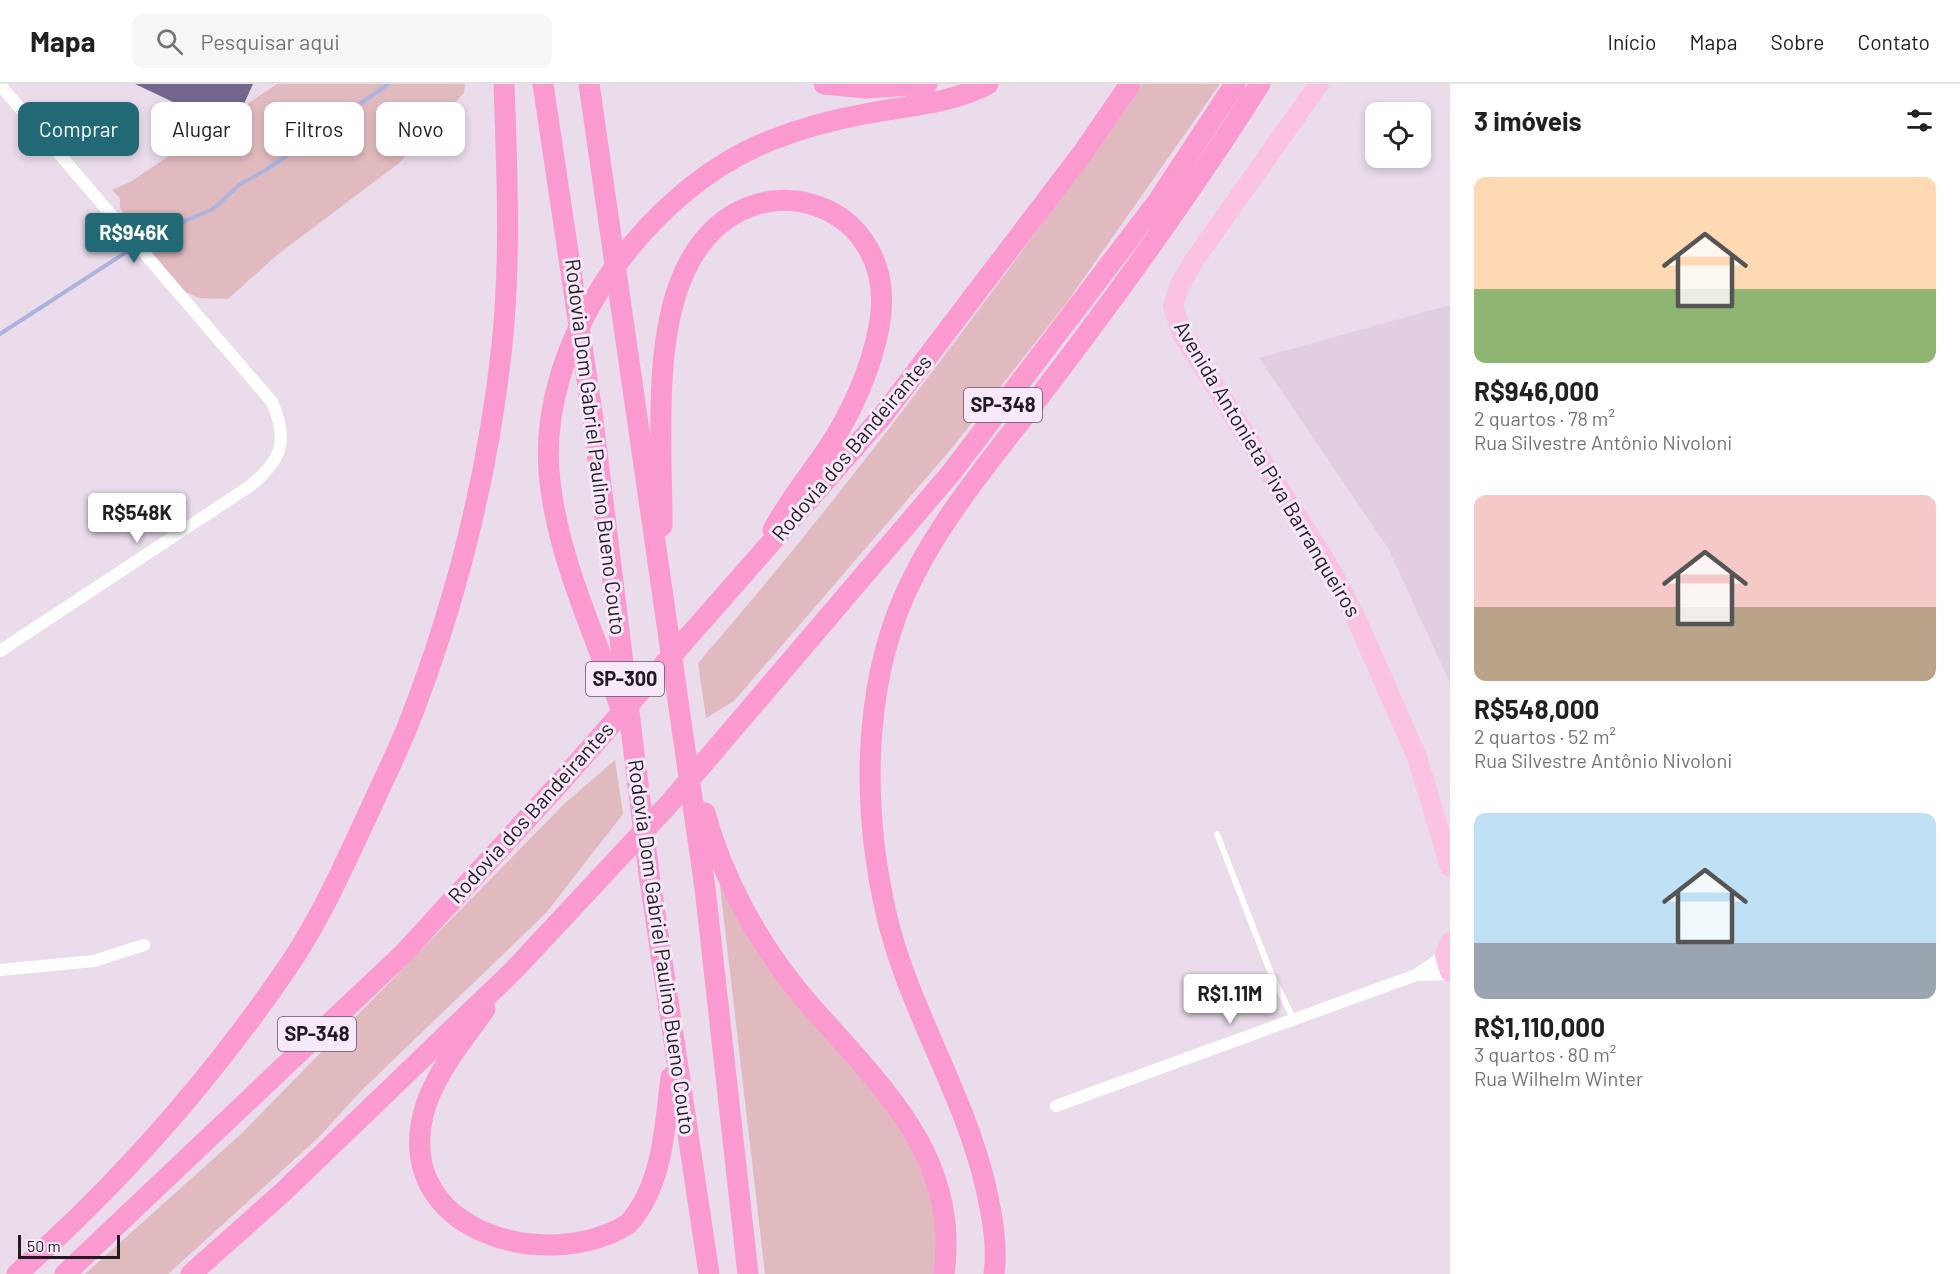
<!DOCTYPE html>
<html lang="pt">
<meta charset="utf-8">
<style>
body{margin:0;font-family:Barlow,sans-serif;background:#f6f6f6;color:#202124;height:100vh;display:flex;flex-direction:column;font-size:22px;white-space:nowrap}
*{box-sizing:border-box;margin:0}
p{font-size:20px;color:#757577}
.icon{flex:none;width:33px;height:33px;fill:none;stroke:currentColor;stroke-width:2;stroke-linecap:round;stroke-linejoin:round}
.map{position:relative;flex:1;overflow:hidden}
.sheet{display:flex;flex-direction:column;background:#fff;width:510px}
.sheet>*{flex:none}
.banner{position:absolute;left:18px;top:18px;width:570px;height:54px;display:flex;gap:12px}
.controls{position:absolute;left:1365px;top:18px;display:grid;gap:12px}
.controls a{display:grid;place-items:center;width:66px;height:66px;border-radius:12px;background:#fff;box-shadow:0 3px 9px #0003;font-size:30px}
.scale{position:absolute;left:18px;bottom:15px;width:102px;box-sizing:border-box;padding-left:6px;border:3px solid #201b21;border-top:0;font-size:16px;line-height:21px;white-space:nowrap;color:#201b21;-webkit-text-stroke:4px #f7e9f9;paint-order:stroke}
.price{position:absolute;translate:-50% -51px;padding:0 14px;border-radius:6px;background:#fff;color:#222;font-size:20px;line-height:39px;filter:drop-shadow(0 2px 3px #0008)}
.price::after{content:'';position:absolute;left:50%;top:36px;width:18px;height:14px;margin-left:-9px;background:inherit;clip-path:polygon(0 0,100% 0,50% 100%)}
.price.selected{background:#206975;color:#fff}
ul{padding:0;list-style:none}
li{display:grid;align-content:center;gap:12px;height:318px;padding:0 24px}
li span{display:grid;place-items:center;height:186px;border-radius:12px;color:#555}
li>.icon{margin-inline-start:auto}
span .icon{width:108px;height:108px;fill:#fffc;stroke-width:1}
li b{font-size:26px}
h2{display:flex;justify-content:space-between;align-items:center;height:72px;padding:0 24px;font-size:26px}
.tag{padding:0 21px;border-radius:12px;background:#fff;box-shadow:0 3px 9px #0003;font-size:21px;line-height:54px}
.tag.selected{background:#206975;color:#fff}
header{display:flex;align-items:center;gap:36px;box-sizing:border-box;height:84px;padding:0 30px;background:#fff;border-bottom:2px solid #e0e0e0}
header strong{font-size:28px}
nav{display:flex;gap:33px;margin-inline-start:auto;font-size:21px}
.search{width:420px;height:54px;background:#f6f6f6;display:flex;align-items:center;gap:15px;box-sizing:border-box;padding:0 21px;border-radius:12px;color:#757577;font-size:22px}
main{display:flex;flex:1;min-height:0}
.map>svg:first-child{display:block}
.built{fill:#e1cee3}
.green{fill:#e0babf}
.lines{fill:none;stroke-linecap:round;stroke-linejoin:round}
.stream{stroke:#adb3dd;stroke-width:4}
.building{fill:#74678d}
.service{stroke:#fff;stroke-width:6}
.minor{stroke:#fff;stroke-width:12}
.primary{stroke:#fcc2e3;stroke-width:20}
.motorway{stroke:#fa9ad0;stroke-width:21}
.labels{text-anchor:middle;stroke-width:6;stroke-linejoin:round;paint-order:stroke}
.shield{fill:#f7e9f9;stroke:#605962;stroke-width:1.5}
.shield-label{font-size:20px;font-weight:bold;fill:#201b21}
.street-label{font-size:21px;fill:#201b21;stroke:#f7e9f9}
</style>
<header>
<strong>Mapa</strong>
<div class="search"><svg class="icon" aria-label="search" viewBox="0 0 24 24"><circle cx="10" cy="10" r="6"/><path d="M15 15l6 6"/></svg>Pesquisar aqui</div>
<nav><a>Início</a><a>Mapa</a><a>Sobre</a><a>Contato</a></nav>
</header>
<main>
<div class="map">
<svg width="1450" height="1190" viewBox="0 0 1450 1190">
<rect width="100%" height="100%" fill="#eadceb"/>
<path class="built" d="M1450,221V599L1388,464L1259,274Z"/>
<path class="green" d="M277,0H465L464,9L450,24L443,49L433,47L424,53L398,80L277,171L228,215L199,214L177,204L120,124V114L112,106L130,98Z
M1142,0H1220L1065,221L952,364L734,617L706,634L698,579C857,396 1001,198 1142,0Z
M615,676L623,730L546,829L362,1006L319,1053L168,1190H85L241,1050L564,720Z
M717,776L733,812L875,998L929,1082L940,1190H765Z"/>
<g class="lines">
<path class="stream" d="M146,154L213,125L239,101L266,86L388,0
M0,250L128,167"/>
</g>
<path class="building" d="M135,0H253L238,33L219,24L201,59L164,40L173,18Z"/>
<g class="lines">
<path class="service" d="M1217,750L1270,887L1293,934"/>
<path class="minor" d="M0,1L272,318C289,357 282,376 250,402L0,567
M0,886L94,877L144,861
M1416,891L1450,890
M1056,1022L1416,891L1445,871"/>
<path class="primary" d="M1319,0L1193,178L1179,203L1173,222L1182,250L1331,486L1355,532L1417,673L1450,783
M1450,858L1445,871L1450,888"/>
<path class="motorway" d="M543,0L593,336L649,790L709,1190
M589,0L705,804L748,1190
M824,0L866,4L927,0
M662,442C662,363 651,244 691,175C753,67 903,119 879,243C871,285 851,331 826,367C808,393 788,418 773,446
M620,622C594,549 559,476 550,398C533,261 646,106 769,57C802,44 835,35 870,29C908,22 953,19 988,0
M705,729C723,796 759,860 803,913C874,996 961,1068 944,1190
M485,925C462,958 433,991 423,1031C395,1149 548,1190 628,1140C663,1102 665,1042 671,993
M17,1190C120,1099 209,998 287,884C318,839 345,780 368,730C381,701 395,673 407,644C455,522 488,392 502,261C511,175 507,87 504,0
M65,1190L404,869L559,700L884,330L1084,67L1130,0
M191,1190L283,1108L514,886L668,721L951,389L1158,117L1235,0
M994,1190C998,1161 992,1132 986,1104C964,1008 908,925 886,829C863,728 862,611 903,515C937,436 998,368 1049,300C1123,203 1195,103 1260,0"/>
</g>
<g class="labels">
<g class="shield">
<rect x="964" y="304" width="78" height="34" rx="4.5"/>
<rect x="586" y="578" width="78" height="34" rx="4.5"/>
<rect x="278" y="933" width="78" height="34" rx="4.5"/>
</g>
<g class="shield-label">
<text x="1003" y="328">SP-348</text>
<text x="625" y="602">SP-300</text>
<text x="317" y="957">SP-348</text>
</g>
<g class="street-label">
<text transform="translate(595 363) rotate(83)" y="7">Rodovia Dom Gabriel Paulino Bueno Couto</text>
<text transform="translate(852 364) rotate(-50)" y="7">Rodovia dos Bandeirantes</text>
<text transform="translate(1267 385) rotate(59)" y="7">Avenida Antonieta Piva Barranqueiros</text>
<text transform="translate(531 729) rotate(-48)" y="7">Rodovia dos Bandeirantes</text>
<text transform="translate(661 863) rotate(82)" y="7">Rodovia Dom Gabriel Paulino Bueno Couto</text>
</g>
</g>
</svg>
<div class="controls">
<a><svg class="icon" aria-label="locate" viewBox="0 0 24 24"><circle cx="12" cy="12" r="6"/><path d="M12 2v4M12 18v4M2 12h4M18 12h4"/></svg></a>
</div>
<div class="scale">50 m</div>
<b class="price selected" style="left:134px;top:180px">R$946K</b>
<b class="price" style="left:137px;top:460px">R$548K</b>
<b class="price" style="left:1230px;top:941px">R$1.11M</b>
<div class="banner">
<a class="tag selected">Comprar</a>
<a class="tag">Alugar</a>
<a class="tag">Filtros</a>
<a class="tag">Novo</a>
</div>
</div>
<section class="sheet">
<h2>3 imóveis<svg class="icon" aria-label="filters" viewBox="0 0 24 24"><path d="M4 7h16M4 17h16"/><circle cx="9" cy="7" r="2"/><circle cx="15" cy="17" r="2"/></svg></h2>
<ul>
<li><span style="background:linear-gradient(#ffd9b3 60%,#8fb573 0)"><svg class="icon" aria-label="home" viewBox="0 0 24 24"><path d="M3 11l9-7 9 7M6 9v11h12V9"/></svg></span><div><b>R$946,000</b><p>2 quartos · 78 m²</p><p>Rua Silvestre Antônio Nivoloni</p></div></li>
<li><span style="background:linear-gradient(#f6c9c9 60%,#b9a48a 0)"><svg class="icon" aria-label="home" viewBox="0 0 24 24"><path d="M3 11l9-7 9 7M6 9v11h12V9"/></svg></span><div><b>R$548,000</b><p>2 quartos · 52 m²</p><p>Rua Silvestre Antônio Nivoloni</p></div></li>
<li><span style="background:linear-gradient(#bfe0f5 70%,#9aa5b1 0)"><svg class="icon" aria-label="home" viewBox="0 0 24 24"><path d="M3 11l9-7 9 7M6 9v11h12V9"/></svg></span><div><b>R$1,110,000</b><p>3 quartos · 80 m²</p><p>Rua Wilhelm Winter</p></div></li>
</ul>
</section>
</main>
